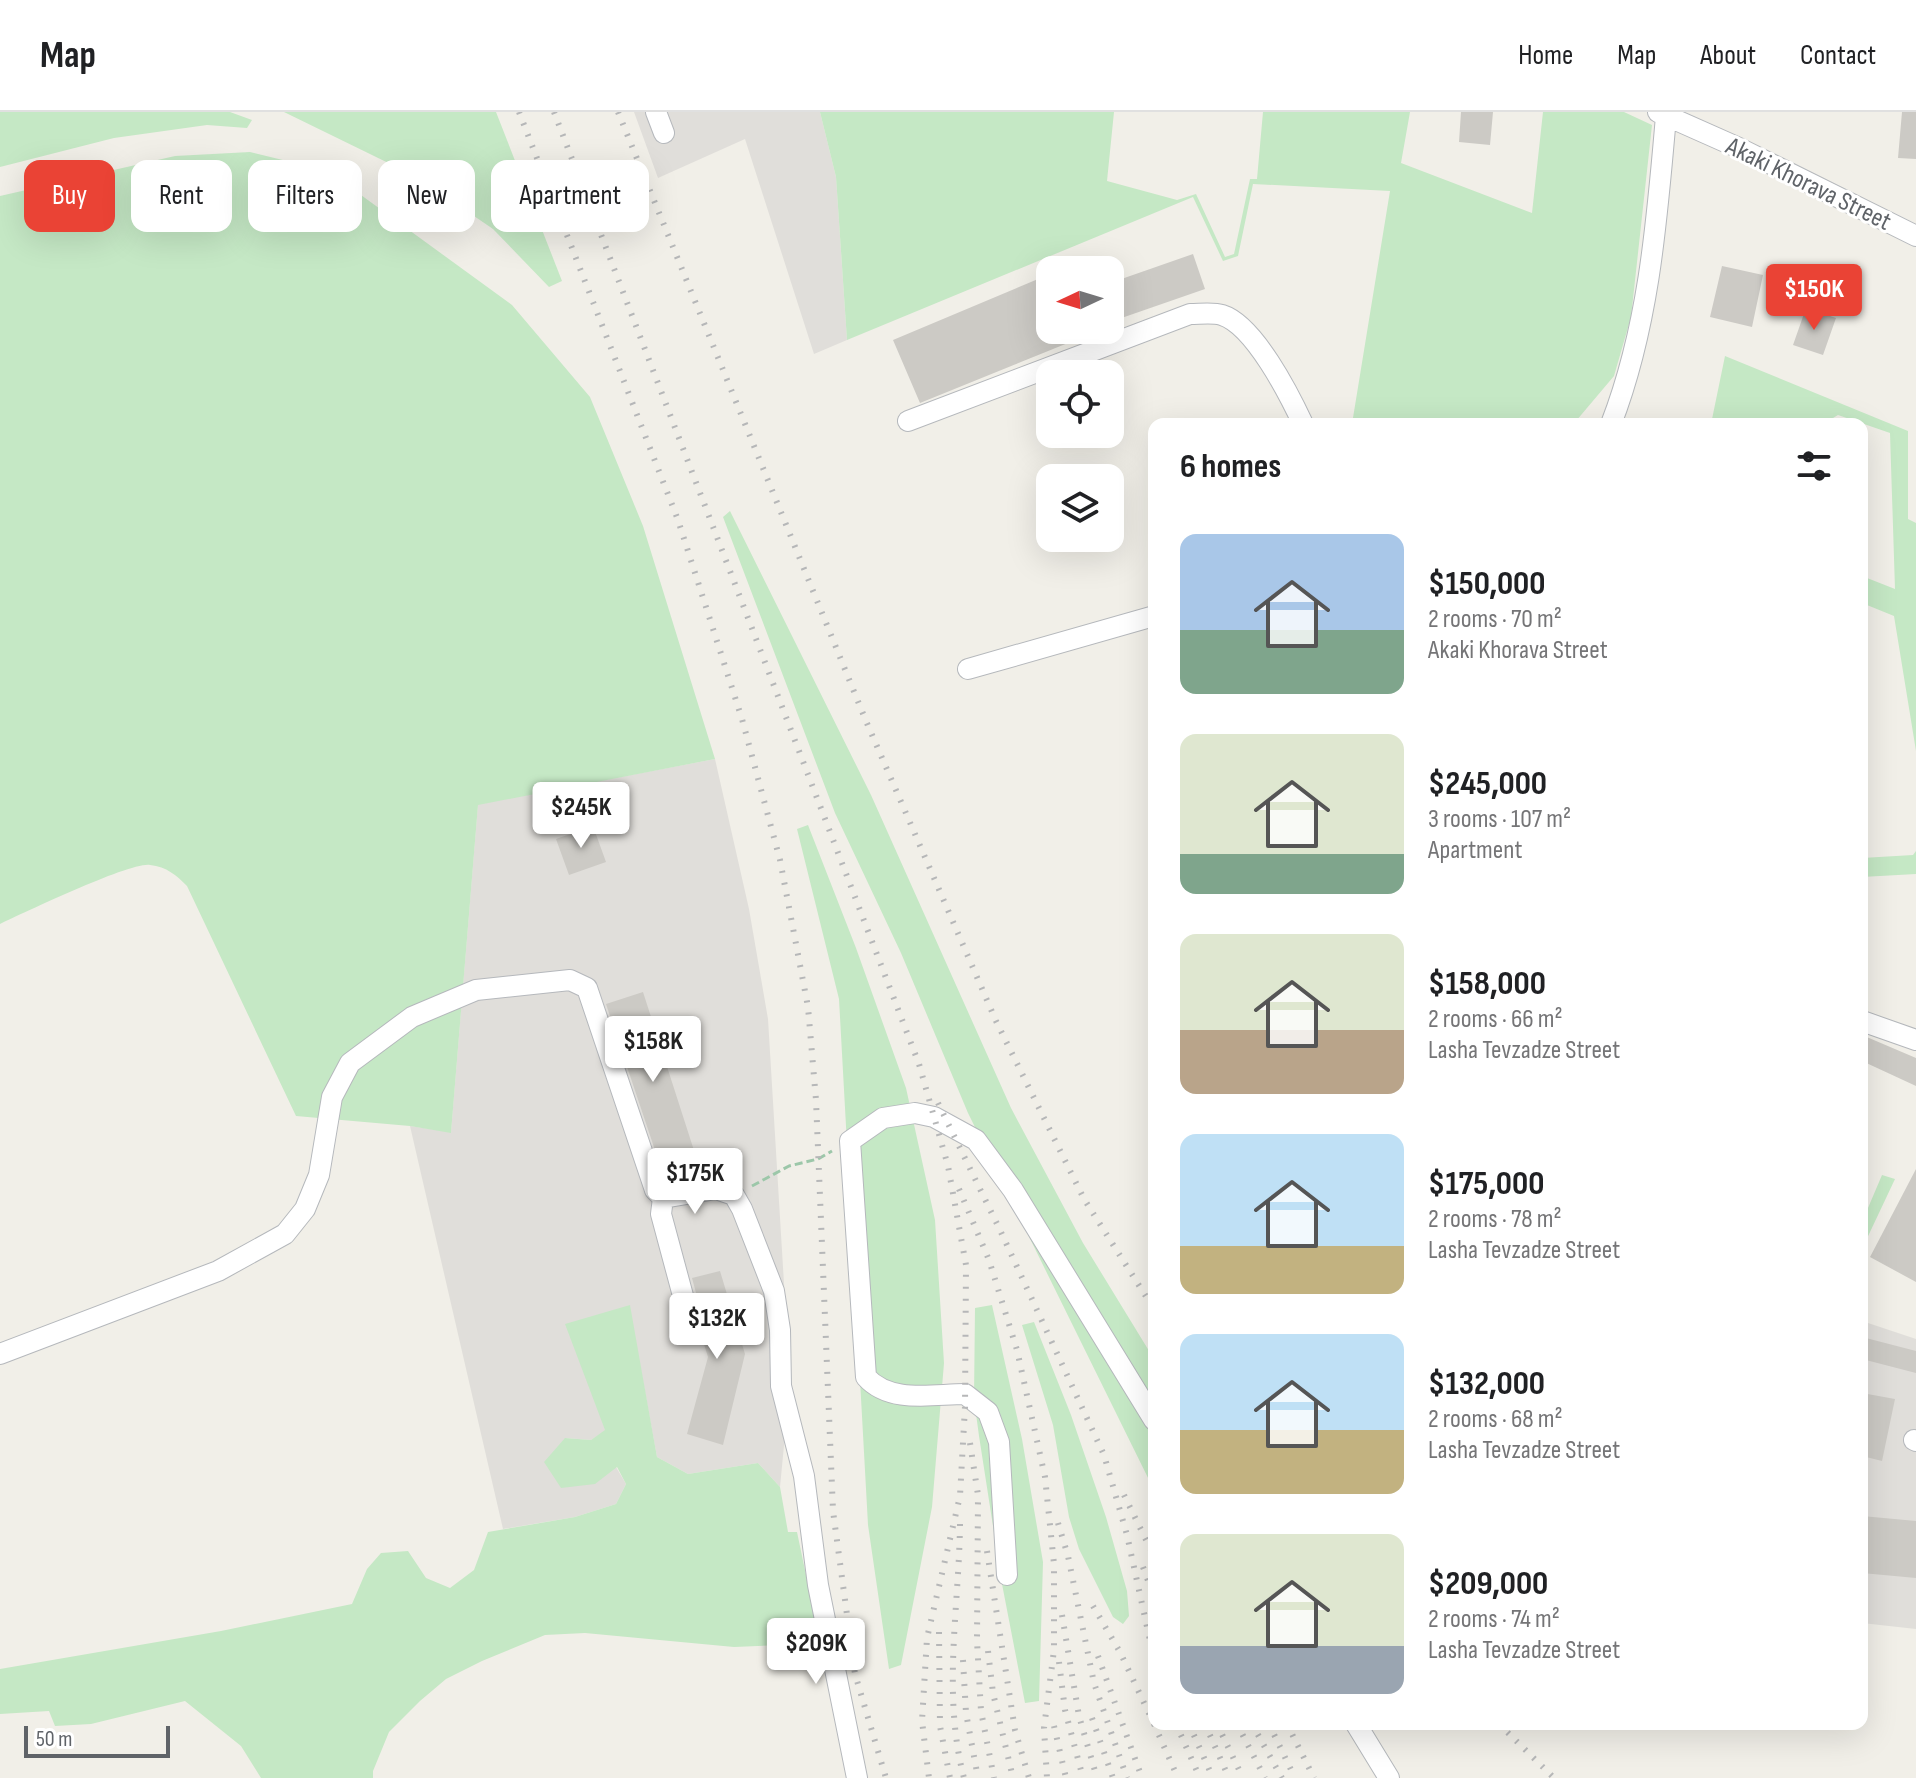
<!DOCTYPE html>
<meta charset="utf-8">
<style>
body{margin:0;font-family:"Sofia Sans Condensed",sans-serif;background:#f2f2f2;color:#202124;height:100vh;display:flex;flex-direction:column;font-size:30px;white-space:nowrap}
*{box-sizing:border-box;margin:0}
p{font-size:26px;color:#757577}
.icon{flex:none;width:44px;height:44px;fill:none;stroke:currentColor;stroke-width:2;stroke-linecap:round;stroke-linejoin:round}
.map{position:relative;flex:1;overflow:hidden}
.drawer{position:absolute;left:1148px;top:306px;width:720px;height:1312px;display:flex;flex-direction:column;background:#fff;border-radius:16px;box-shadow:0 8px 32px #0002}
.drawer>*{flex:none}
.top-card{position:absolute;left:24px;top:48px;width:760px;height:72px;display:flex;gap:16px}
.needle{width:52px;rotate:266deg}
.fabs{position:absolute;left:1036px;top:144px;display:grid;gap:16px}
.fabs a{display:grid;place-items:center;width:88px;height:88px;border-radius:16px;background:#fff;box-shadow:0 8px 32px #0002;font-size:40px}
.scale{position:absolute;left:24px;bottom:20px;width:146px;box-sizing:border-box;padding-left:8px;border:4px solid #5f6368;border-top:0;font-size:22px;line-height:28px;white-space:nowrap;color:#5f6368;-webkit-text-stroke:6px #fff;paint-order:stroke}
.price{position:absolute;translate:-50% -68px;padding:0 18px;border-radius:8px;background:#fff;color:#222;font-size:26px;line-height:52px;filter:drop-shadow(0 2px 4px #0008)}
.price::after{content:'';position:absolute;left:50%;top:48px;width:24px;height:18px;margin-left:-12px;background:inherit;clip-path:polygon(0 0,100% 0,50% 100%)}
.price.selected{background:#ea4335;color:#fff}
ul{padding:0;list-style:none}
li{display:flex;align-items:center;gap:24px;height:200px;padding:0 32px}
li span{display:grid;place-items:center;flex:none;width:224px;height:160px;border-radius:16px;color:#555}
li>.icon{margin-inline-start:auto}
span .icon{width:96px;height:96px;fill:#fffc;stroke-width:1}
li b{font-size:34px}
h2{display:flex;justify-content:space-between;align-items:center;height:96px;padding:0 32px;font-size:34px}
.tag{padding:0 28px;border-radius:16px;background:#fff;box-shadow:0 8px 32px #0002;font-size:28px;line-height:72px}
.tag.selected{background:#ea4335;color:#fff}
header{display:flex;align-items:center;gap:48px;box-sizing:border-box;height:112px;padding:0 40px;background:#fff;border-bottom:2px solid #e0e0e0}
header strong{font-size:38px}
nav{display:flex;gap:44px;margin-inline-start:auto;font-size:28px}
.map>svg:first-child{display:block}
.industrial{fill:#e0deda}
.green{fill:#c5e8c5}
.building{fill:#cccac5}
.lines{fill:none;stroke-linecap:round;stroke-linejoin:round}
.minor-casing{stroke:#b5b8bc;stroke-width:22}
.path{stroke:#9cc7a9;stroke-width:3;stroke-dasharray:8 4;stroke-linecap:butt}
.minor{stroke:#fff;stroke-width:20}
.rail{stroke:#b6b7b8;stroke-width:6;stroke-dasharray:2 10;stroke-linecap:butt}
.labels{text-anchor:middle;stroke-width:6;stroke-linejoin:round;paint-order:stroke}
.street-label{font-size:26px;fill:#5f6368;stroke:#fff}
</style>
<header>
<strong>Map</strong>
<nav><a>Home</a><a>Map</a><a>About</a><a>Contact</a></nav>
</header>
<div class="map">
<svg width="1916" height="1666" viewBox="0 0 1916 1666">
<rect width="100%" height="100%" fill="#f1efe8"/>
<path class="industrial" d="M634,0H820L836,65L847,228L814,242L745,27L658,66Z
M715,647L749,797L768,907L790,1271L780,1375L758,1351L688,1362L657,1345L629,1193L605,1319L591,1328L565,1326L616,1355L626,1372L616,1392L575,1405L503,1417L410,1014L451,1020L478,692Z
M1862,1209L1916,1227V1517L1862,1511Z"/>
<path class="green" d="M0,0H230L252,8L247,16L207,13L114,26L0,55Z
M284,0H496L562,169L549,175L493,117L417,65Z
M820,0H1114L1107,69L1177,88L1196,82L1225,145L1234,142L1250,67H1257L1263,0H1410L1401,51L1532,101L1543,0H1624L1652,13L1631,205L1614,264L1576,309L1536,312H1352L1390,79L1253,72L1238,144L1223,149L1193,85L847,228L836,65Z
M250,40L328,59L512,193L590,285L643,414L715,647L478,693L451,1021L410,1014L296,1004L187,774C176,763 167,755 150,753C130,750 26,800 0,812V84L175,44Z
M1725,244L1908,319V407L1916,411V639L1894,504L1862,491V464L1895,477L1890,321L1838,303L1823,312H1711Z
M730,399L871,683L1011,996L1083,1131L1154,1247V1378L968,1001L901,841L835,701L723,405Z
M808,713L856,836L906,976L935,1108L944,1251L932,1395L901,1553L889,1557L868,1413L839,887L797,717Z
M1916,739V762L1862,765V746L1913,743Z
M1882,1063L1895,1067L1862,1137V1110Z
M630,1193L657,1345L688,1362L758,1351L780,1375L788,1420H797L823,1544L810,1547L783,1533L734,1535L585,1521L545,1523L482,1549L446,1567L420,1589L389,1620L373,1659V1666H261L241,1634L185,1589L91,1612L55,1614L49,1599L0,1602V1557L221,1519L352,1492L367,1457L381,1441L408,1439L426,1466L450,1476L474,1458L488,1420L575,1405L616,1392L626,1372L617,1355L595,1372L561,1376L544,1350L565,1326L591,1328L605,1318L565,1212Z
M992,1193L1022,1327L1043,1450L1039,1589L1025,1591L1002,1472L979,1324L974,1287L975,1196Z
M1034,1210L1071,1303L1106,1405L1127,1479L1129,1504L1123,1512L1113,1505L1079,1437L1069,1405L1053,1313L1022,1213Z"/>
<path class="building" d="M1461,0H1493L1490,33L1459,30Z
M1902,0H1916V47L1898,46Z
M1193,142L1205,177L1110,210V171Z
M1722,154L1763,163L1752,215L1710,205Z
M1050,162V218H1100L920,291L893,228Z
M1806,196L1836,206L1823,243L1793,233Z
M593,714L606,750L569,763L556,727Z
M643,880L699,1054L664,1065L606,892Z
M1862,923L1916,946V974L1862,949Z
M1916,1057V1170L1870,1145Z
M720,1159L745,1242L723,1333L687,1322L708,1245L703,1229L706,1218L692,1166Z
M1862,1225L1916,1239V1261L1862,1247Z
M1862,1281L1895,1287L1882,1349L1862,1344Z
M1862,1404L1916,1409V1466L1862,1461Z"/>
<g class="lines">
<defs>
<path id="minor" d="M656,0L664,21
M1658,0L1739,36L1916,124
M908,309L1190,202C1200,202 1213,200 1222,203C1254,213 1289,282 1303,312
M1611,312C1649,214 1657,108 1666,4
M968,557L1154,504
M1862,909L1916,928
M663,1086L661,1102L693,1221
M0,1242L218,1159L285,1122L305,1097L319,1063L332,985L350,951L412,905L476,878L570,868L587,876L655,1078L663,1086L716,1077L734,1083L742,1097L774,1179L780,1218L781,1274L804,1364L818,1473L857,1666
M1914,1328L1916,1329
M1007,1463L999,1330L988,1300L965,1282C933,1282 890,1292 866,1265L850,1029L883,1006L915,1001L934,1005L976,1028L1013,1078L1154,1308
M1356,1612L1389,1666"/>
</defs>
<use href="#minor" class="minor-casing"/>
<path class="path" d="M752,1074L789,1054L818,1047L832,1039"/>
<use href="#minor" class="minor"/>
<path class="rail" d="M519,0L678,408L742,607L780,748L808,895L816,988L833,1399L855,1562L886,1666
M554,0L919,952L948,1054L966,1153L965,1295L960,1384L927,1526L922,1609L929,1666
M618,0L866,609L996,909L1084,1087L1154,1197
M938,991L1000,1118L1104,1343L1127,1423L1154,1547
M959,1077L989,1148L1017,1238L1045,1365L1054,1452V1538L1044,1616L1047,1666
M970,1331L978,1383L977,1529L981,1599L994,1666
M1124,1383L1154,1444
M1058,1411L1068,1444L1094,1571L1127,1666
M960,1412C959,1497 942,1582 964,1666
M987,1439L1015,1618L1029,1666
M1143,1455L1154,1485
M1093,1494L1120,1540L1154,1612
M1062,1503L1079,1604L1097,1666
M939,1520L940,1614L950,1666
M988,1539L993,1581L1013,1666
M1098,1544L1142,1666
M963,1548L966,1601L978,1666
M1059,1550L1065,1598L1083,1666
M1092,1606L1113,1666
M1154,1612L1178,1666
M1176,1612L1200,1666
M1189,1612L1213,1666
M1205,1612L1229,1666
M1217,1612L1243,1666
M1237,1612L1265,1666
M1252,1612L1282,1666
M1269,1612L1295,1666
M1287,1612L1314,1666
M1499,1612L1554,1666
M1054,1614L1066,1666"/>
</g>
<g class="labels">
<g class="street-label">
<text transform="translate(1809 71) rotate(26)" y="9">Akaki Khorava Street</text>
</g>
</g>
</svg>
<div class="fabs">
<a><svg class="needle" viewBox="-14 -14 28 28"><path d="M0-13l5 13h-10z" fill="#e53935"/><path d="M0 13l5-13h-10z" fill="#757577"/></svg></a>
<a><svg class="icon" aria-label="locate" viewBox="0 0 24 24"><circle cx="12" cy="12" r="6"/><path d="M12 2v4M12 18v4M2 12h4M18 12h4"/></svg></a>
<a><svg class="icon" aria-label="layers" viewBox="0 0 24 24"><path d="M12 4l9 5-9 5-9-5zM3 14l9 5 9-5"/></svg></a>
</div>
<div class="scale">50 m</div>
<b class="price selected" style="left:1814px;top:220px">$150K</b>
<b class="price" style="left:581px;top:738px">$245K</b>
<b class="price" style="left:653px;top:972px">$158K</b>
<b class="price" style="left:695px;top:1104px">$175K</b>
<b class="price" style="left:717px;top:1249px">$132K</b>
<b class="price" style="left:816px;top:1574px">$209K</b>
<div class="top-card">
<a class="tag selected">Buy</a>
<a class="tag">Rent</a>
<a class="tag">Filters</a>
<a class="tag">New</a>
<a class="tag">Apartment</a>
</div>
<section class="drawer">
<h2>6 homes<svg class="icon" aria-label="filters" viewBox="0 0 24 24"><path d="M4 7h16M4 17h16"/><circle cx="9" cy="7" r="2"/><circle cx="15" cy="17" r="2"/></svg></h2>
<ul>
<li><span style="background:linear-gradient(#a9c7e8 60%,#7fa58c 0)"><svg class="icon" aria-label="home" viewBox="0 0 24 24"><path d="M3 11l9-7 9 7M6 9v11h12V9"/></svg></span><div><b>$150,000</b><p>2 rooms · 70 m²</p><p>Akaki Khorava Street</p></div></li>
<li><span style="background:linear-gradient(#dfe7d0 75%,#7fa58c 0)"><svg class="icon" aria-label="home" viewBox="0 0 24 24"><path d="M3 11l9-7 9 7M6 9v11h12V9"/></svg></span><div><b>$245,000</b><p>3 rooms · 107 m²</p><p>Apartment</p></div></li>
<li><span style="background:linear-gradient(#dfe7d0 60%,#b9a48a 0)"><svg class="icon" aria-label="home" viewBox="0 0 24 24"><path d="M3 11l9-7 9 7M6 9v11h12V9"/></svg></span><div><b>$158,000</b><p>2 rooms · 66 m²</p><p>Lasha Tevzadze Street</p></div></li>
<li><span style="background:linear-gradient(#bfe0f5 70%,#c2b280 0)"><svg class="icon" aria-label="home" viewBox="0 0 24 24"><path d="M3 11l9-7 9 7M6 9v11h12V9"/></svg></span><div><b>$175,000</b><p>2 rooms · 78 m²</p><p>Lasha Tevzadze Street</p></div></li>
<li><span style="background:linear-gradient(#bfe0f5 60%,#c2b280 0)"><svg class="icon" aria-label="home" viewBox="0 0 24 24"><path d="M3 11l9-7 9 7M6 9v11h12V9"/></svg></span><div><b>$132,000</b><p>2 rooms · 68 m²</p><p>Lasha Tevzadze Street</p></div></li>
<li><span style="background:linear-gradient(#dfe7d0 70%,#9aa5b1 0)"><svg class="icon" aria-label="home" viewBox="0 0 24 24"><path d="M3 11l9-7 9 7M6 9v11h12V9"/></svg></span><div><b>$209,000</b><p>2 rooms · 74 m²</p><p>Lasha Tevzadze Street</p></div></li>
</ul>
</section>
</div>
